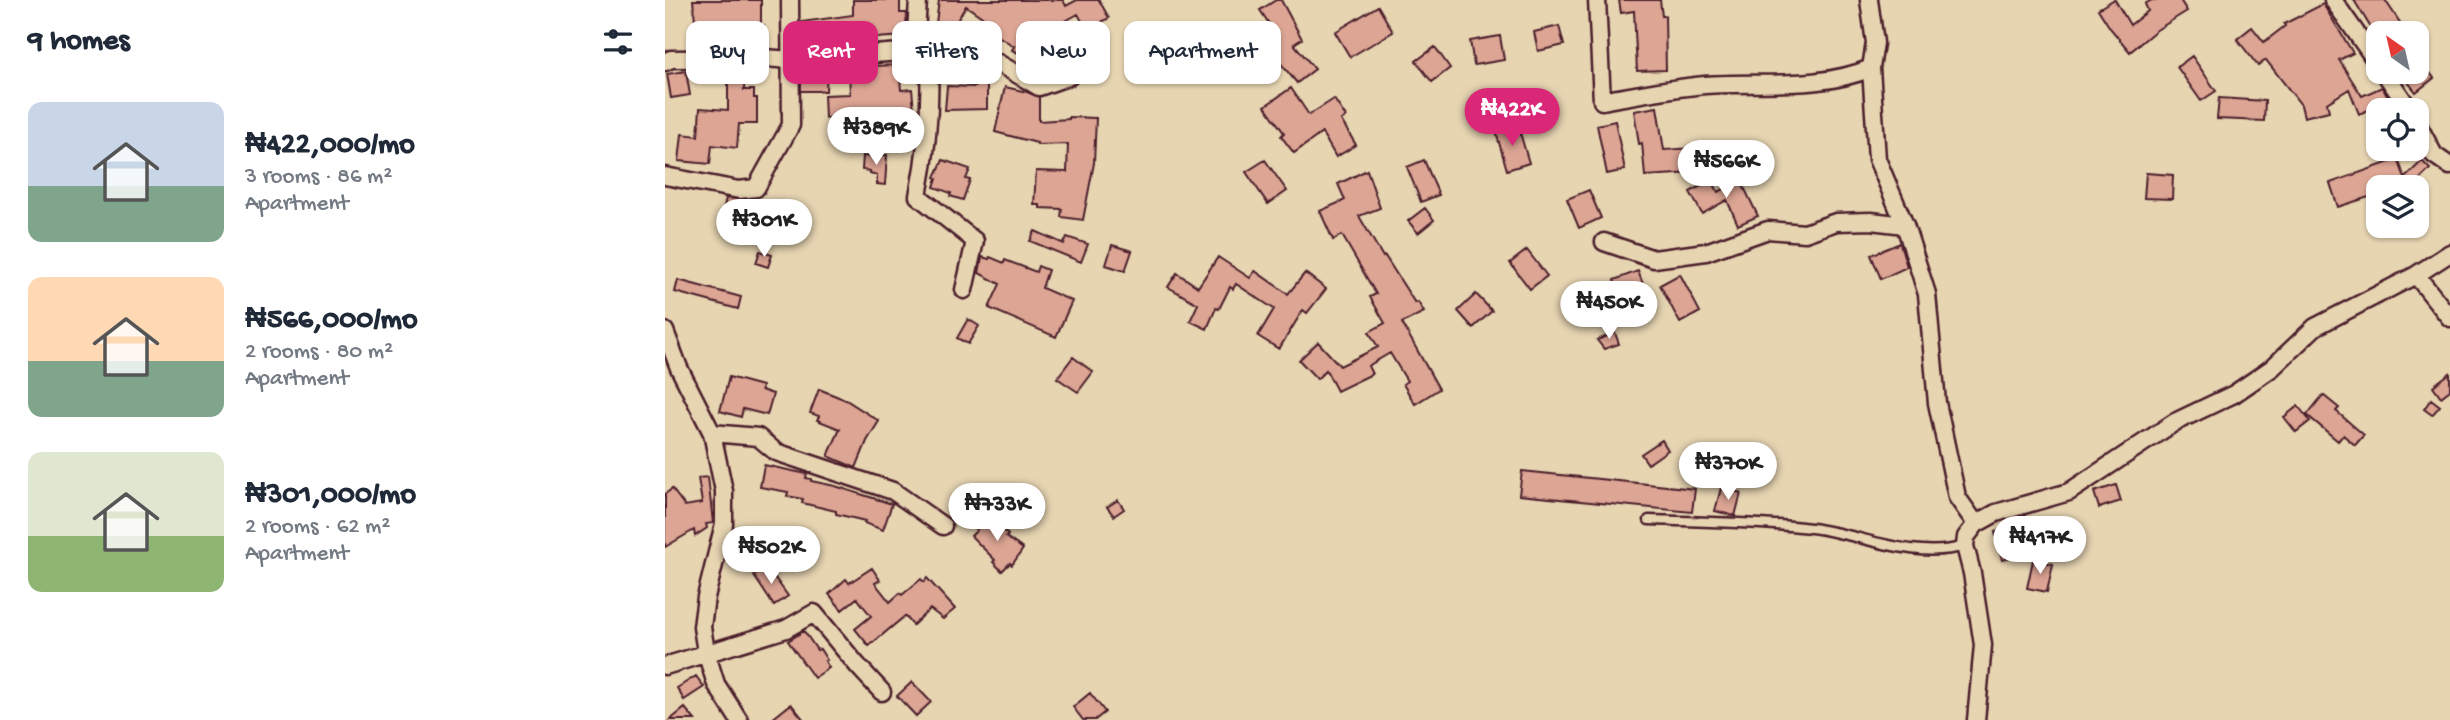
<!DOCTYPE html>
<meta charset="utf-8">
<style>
body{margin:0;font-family:"Gochi Hand",sans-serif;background:#f2f2f3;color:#1f2937;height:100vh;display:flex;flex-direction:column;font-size:26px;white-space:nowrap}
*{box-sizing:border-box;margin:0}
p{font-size:23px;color:#747a83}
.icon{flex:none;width:38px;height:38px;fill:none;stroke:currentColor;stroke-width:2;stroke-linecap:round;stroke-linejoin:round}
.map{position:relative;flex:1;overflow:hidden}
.sheet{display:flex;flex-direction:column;background:#fff;width:665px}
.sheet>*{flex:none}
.hud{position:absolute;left:21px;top:21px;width:665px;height:63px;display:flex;gap:14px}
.needle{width:46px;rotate:326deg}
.fabs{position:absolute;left:1701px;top:21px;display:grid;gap:14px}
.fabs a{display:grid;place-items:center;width:63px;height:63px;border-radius:14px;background:#fff;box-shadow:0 2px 5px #0004;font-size:35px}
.price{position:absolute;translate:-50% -60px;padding:0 16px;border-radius:24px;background:#fff;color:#222;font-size:23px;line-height:46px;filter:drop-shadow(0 2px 4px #0008)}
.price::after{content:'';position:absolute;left:50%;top:42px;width:21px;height:16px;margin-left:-10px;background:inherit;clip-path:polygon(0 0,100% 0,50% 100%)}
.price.selected{background:#db2777;color:#fff}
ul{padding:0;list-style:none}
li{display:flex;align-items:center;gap:21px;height:175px;padding:0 28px}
li span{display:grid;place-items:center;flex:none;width:196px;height:140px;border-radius:14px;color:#555}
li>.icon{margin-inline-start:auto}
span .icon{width:84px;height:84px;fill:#fffc;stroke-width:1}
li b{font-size:30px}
h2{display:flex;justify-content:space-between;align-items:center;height:84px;padding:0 28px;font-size:30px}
.tag{padding:0 24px;border-radius:14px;background:#fff;box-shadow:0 2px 5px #0004;font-size:24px;line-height:63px}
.tag.selected{background:#db2777;color:#fff}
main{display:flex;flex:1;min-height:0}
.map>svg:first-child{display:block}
.building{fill:#dca594;stroke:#4a1f2b;stroke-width:2}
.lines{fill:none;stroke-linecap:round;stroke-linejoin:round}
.service-casing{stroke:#4a1f2b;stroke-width:13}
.minor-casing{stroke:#4a1f2b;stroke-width:21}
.service{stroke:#e7d5b2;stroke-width:8}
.minor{stroke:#e7d5b2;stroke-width:16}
</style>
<main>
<section class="sheet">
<h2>9 homes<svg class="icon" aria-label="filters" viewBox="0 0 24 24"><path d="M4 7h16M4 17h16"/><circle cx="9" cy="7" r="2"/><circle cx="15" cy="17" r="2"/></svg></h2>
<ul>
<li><span style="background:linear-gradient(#c9d6e8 60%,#7fa58c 0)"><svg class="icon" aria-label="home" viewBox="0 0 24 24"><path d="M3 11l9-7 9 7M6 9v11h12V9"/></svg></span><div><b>₦422,000/mo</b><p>3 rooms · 86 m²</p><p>Apartment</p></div></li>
<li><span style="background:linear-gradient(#ffd9b3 60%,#7fa58c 0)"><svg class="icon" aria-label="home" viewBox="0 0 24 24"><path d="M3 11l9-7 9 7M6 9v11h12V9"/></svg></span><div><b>₦566,000/mo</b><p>2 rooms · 80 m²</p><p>Apartment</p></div></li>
<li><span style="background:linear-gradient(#dfe7d0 60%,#8fb573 0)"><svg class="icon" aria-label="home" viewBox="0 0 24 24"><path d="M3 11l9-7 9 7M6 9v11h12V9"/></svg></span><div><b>₦301,000/mo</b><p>2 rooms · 62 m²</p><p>Apartment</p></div></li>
</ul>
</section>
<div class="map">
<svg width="1785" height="720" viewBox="0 0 1785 720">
<rect width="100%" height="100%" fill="#e7d5b2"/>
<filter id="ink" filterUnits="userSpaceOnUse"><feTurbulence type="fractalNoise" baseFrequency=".0143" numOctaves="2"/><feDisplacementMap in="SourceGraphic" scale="14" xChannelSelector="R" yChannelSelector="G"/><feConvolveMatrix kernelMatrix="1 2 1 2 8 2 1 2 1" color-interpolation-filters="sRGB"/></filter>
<g filter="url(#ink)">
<path class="building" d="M28,0H96V25H99L98,46H66V44H60V40L32,42Z
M188,0H235V13H242L240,36L136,43V22L188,15Z
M274,0H398L401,6L412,0H434L444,18L422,30L413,14L379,33L366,59L347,50L349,46L325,31L329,25L301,6L293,19L291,39L275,37V31H270Z
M611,0H616L637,39L629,44L650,69L632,83L607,53L588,63L586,59L563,71L550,46L566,37L568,43L605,25L595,10Z
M954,0H995L997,16H1000L1001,70L972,71L969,11L956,13Z
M1448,0H1450L1465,25L1483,11L1480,4L1487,0H1515L1522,11L1490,31L1465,52L1445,28L1433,9Z
M1689,0H1720L1742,33H1709Z
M1658,4L1688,53L1674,60L1697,96L1717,87L1725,101L1694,114L1684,89L1662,103L1664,111L1639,117L1636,105L1601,60L1593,66L1572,39L1587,27L1599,42L1620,26L1619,24Z
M713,6L728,32L685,57L670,32Z
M894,26L899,45L873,51L869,32Z
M835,36L839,60L809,65L805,41Z
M770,47L785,68L767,82L751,61Z
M1527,56L1551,91L1536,101L1512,67Z
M1752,56L1769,78L1751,92L1735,72H1752Z
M234,65L236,90L247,89L249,110L198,114V116L160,118L159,95L185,94L184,67Z
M63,69H80L79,90H89V98H92V124H74L72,148L47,145L45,164L14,161L17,134L33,136L35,108L63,110Z
M162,69L161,91H136V70Z
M21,71L25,95L6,98L2,74Z
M309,85H322V109L280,110L282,86L310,87Z
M340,87L362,92L374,97V121L404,119V117L431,118L429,163L418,220L396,217L397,209L375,208V205H369L371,171L402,172L403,144L372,145V143L330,132Z
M626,88L644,115L669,99L681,117L676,120L691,145L671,157L657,133L629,153L616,136L619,133L600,106Z
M1554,98L1600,101L1599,121L1552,119Z
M992,107L999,150L1028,148L1029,173L980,176L977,143L974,144L969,111Z
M950,121L960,170L942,174L932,125Z
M853,126L864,163L842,170L831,132Z
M212,155H222L220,185L212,184V175L205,173V171L197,170L198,156L212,157Z
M1733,159L1740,178L1757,161L1765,169L1754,180L1732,187H1713V194L1673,207L1665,183Z
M278,160L305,169L301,179L305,180L298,200L285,196L286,193L269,187L272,178L270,177Z
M600,160L622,191L603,204L581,172Z
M759,160L774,195L756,202L742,167Z
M702,170L715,208L694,216L718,257L720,256L750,303L753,302L759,312L737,323L774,389L750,404L738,384L742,381L725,353L703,366L707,374L672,391L661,370L652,379L634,360L653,342L675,366L713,347L704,332L720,323L705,297L711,294L677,235L668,240L655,211L680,200L673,184Z
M1481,173L1508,175L1507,199L1479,198Z
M1047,180L1053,192L1076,181L1093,216L1073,225L1062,200L1037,214L1025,192Z
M924,190L936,218L914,228L902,199Z
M61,198L85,199L79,224L56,219Z
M760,208L769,220L753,233L743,221Z
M370,231L399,244L402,237L423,244L416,262L365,241Z
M1235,243L1242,267L1216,279L1206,255Z
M447,245L467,251L460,271L441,265Z
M862,250L882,276L865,289L845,263Z
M95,251L107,255L103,267L91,263Z
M317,257L324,259L325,257L339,263L340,260L371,272L373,266L383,270L377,288L407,301L391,337L324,308L335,284L314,273Z
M553,257L585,278L590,271L623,294L640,273L661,289L642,313L638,310L614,349L593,336L609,309L571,284L568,289L565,287L554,309L551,308L542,329L525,321L533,304L503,287L512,273L533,287Z
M973,271L982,295L957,304L949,280Z
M1015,274L1035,312L1015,323L995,285Z
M13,280L76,297L73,309L10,292Z
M811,294L827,311L808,328L793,311Z
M303,319L314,326L303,344L292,338Z
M950,333L954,344L939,349L932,340Z
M408,357L428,372L413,392L392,378Z
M1785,373V390L1776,397L1768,386Z
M64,377L97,386L96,390L108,394L102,415L78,409L76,417L55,411Z
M154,389L181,400L214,421L202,441L191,468L163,456L175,429L152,420L154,416L145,413Z
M1658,395L1674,408L1671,411L1699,435L1690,445L1678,435L1673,441L1642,415Z
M1766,399L1775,406L1767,415L1759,409Z
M1633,406L1645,421L1631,432L1619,417Z
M997,440L1003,450L983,464L976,454Z
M99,465L142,474L141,478L146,479V481L170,486L227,504L218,530L199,523L200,521L171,514V511L137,503L138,499L122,496L123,492L95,487Z
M857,471L1030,489L1027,512L854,495Z
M43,477L48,523L41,524L42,528L30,536L29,530L0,547V494L7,489L20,506L37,503L33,478Z
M1451,485L1456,501L1434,508L1429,492Z
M1056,488L1076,493L1070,516L1050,511Z
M453,500L459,509L449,516L442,507Z
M325,517L343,535L341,537L358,549L347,565L345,563L337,571L328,562L330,560L306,536L312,530L309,528L317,520L320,522Z
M1363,524L1370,552L1337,560L1330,532Z
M1368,560L1388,564L1382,592L1362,588Z
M102,567L123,596L109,606L89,576Z
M207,568L215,580L210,583L225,602L235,593L237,595L256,579L259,582L262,578L290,609L278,619L265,609L248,625L240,616L204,646L190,629L206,616L192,598L177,610L164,594L181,579L184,583Z
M139,631L152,650L155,649L162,660L160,661L164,668L149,678L123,641Z
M31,676L39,687L19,700L12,688Z
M247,682L266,702L251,716L232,696Z
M425,693L440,712L430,720H418L408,707Z
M126,704L139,720H106Z
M20,708L30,720H5Z"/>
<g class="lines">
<defs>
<path id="service" d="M984,520C1038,522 1092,522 1146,528C1196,534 1248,561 1300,546"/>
<path id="minor" d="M253,0L250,51L333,63L374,87L405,76
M932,0L937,101C971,95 1005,88 1040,85C1095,81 1154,90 1206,68
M1204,0L1210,43L1206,68L1212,159L1240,225L1262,294L1272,403L1292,497L1311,524
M1668,0L1713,64
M263,52C267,99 262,150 253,196L310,241L299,290
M0,62L6,59L99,58L127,60L250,51
M1719,72L1745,110
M1752,123L1769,155L1785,166
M0,176L74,190L91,188L126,125L125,0
M939,242L989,259L1041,252L1103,230L1140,233L1171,222L1206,221L1240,225
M1751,275L1785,318
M0,331L14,368L47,433L59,491V524L41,597L37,627L41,652L51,684L74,720
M47,433L93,437L111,452L228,491L278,526
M0,666L121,629L149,613L192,665L217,692
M1311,720L1318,645L1307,573L1300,546L1301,537L1311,524L1331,513L1404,492L1510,422L1569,394L1607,368L1650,327L1751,275L1785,253"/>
</defs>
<use href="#service" class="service-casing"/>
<use href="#minor" class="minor-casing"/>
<use href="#service" class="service"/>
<use href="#minor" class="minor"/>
</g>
</g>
</svg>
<div class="fabs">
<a><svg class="needle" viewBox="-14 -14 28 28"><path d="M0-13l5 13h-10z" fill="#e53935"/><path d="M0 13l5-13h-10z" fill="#747a83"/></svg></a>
<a><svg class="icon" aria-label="locate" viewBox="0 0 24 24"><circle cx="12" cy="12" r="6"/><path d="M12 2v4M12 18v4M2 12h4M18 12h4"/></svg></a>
<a><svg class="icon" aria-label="layers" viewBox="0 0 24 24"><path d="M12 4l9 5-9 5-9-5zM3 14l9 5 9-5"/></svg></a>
</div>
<b class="price selected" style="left:847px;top:148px">₦422K</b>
<b class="price" style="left:211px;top:167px">₦389K</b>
<b class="price" style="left:1061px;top:200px">₦566K</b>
<b class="price" style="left:99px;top:259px">₦301K</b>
<b class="price" style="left:944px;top:341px">₦450K</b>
<b class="price" style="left:1063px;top:502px">₦370K</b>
<b class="price" style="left:332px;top:543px">₦733K</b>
<b class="price" style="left:1375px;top:576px">₦417K</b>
<b class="price" style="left:106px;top:586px">₦502K</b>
<div class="hud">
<a class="tag">Buy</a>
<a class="tag selected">Rent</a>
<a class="tag">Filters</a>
<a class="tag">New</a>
<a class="tag">Apartment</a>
</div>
</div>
</main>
